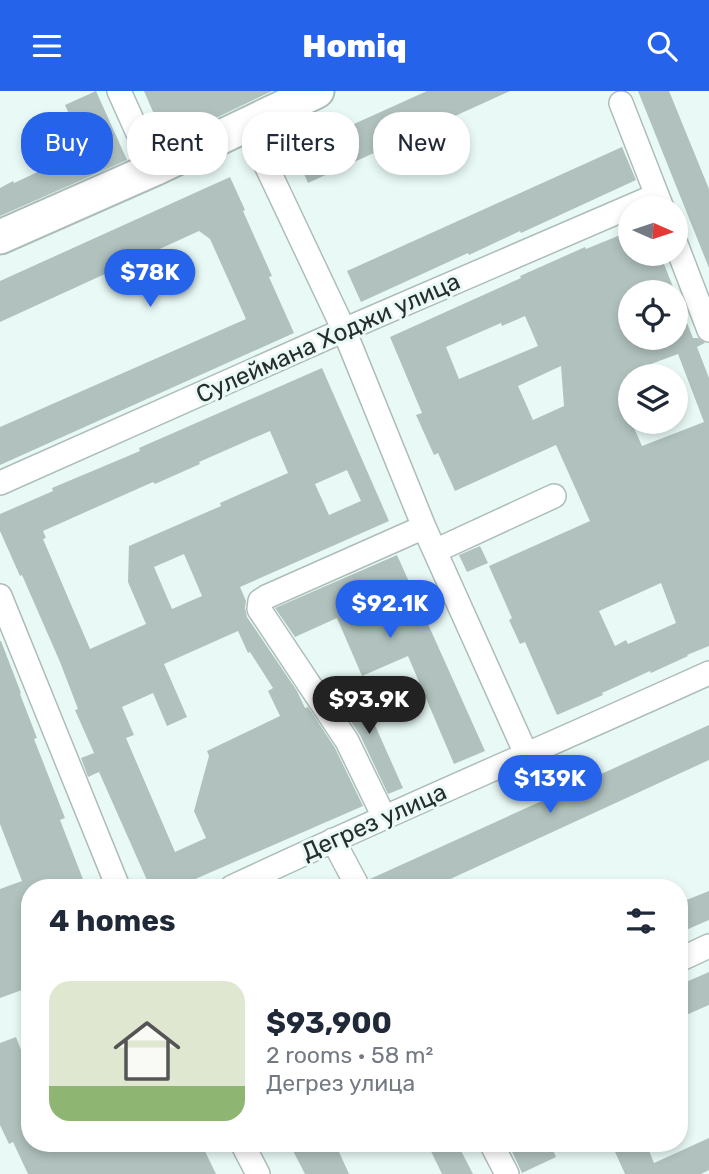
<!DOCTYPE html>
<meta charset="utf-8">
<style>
body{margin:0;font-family:Rubik,sans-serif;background:#f6f6f7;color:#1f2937;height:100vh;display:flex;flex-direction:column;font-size:26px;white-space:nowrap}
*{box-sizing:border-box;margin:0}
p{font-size:23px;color:#747a83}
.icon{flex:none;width:38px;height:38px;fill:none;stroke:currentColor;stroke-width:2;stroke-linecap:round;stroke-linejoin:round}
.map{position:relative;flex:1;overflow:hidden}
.panel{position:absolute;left:21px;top:788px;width:667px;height:273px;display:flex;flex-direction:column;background:#fff;border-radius:28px;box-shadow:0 4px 10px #0003}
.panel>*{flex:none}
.guide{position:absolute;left:21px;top:21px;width:668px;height:63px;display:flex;gap:14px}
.needle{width:46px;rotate:93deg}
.fabs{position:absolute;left:618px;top:105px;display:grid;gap:14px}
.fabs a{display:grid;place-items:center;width:70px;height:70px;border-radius:50%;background:#fff;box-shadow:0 4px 10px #0003;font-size:35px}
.price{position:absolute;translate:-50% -60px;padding:0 16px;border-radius:24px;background:#2563eb;color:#fff;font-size:23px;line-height:46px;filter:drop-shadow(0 2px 4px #0008)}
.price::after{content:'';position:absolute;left:50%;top:42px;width:21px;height:16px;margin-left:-10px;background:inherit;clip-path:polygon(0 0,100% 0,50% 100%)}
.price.on{background:#222;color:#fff}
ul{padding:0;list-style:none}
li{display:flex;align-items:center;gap:21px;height:175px;padding:0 28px}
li+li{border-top:2px solid #e0e1e3}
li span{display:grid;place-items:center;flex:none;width:196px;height:140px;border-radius:21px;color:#555}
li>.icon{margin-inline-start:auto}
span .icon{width:84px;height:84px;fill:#fffc;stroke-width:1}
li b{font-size:30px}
h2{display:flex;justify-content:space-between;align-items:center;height:84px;padding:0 28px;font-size:30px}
.chip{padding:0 24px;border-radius:28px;background:#fff;box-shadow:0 4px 10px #0003;font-size:24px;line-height:63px}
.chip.on{background:#2563eb;color:#fff}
header{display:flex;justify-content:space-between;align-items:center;height:91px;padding:0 28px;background:#2563eb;color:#fff;font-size:32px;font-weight:800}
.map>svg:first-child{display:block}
.building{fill:#b1c2be;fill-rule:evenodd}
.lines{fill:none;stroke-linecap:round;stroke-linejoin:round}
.street-casing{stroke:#adbdba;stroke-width:26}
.secondary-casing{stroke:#adbdba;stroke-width:37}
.street{stroke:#fff;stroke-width:23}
.secondary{stroke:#fff;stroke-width:33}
.labels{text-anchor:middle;stroke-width:6;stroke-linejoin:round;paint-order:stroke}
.street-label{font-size:24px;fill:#272d2c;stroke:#e9faf6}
</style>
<header><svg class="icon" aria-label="menu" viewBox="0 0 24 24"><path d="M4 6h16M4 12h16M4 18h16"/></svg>Homiq<svg class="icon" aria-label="search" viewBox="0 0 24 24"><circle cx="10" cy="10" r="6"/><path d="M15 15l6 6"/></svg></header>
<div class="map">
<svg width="709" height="1083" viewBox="0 0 709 1083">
<rect width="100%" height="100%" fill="#e9faf6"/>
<path class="building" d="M96,0L127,69L0,125V97L13,90L14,92L85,59L65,14Z
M144,0H272L166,51Z
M427,0H510L308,92L294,60Z
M638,0H669L709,98V177Z
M622,56L636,89L521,142L520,140L469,164L468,162L361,211L347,180Z
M230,86L245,119L243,120L272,185L269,186L294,242L0,374V336L246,228L210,148L199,140L0,231V190Z
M630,140V163H660L675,201H630V247H676V205L693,247H698L705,252L697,256L709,287V555L687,564L688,565L651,582L650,580L602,602L603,604L557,624L525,551L520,553L509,529L512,527L489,475L590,430L556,354L455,400L438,362L434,364L416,324L422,322L390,246L521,187L520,185L585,156L586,158ZM525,225L538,255L459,288L446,256L501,232L502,235ZM678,263L704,331L642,355L624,314L630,312V285H647L643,276ZM561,275L564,315L533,329L518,295ZM661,492L676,532L628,553L626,549L615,555L599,520Z
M322,277L389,430L240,496L246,510L245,517L247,526L297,600L305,617L308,616L335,657L363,715L177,796H150L99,681L88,686L81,667L94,662L75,619L78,618L60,571L22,484L20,485L0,440V423L53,400L52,397L140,360L139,357ZM270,340L288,382L220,412L221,415L129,455L128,491L146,533L90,558L43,448L46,447L43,440L153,391L155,393L200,373L199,371ZM347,379L361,410L329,424L315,393ZM184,463L202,505L172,518L154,476ZM238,540L248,562L250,561L273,597L268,600L280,625L207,660L209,665L194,720L206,747L175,761L126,647L134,644L122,616L153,602L167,635L187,626L164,573Z
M480,455L488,472L467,481L459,464Z
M397,464L485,660L454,673L408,565L362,585L337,527L295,546L275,517Z
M0,550H1L21,602L20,603L37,647L34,648L65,727L60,729L86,796H30V896L0,907V798L22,790L0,733Z
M357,594L403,697L388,703L360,644L333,604Z
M709,634V669L433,796H372L370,788Z
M709,800V829L679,842V812Z
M709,881V914L679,927V894Z
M16,946L30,983V1052H201L216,1083H28L13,1051L9,1053L0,1034V952Z
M709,1047V1079L701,1083H625L611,1052H646L654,1072Z
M289,1052H335L349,1083H305Z
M427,1052H457L473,1083H442Z
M508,1052H550L556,1066L522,1082Z"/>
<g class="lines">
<defs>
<path id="street" d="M119,0L154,78
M621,12L662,117
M247,34L344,239L424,436L527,665
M676,153L709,239
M0,392L344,239L657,104
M435,460L554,405
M0,505L118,796
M384,726L347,650L259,518L260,510L266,506L424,436
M333,749L358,796
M232,796C390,722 550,654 709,582
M679,869L709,855
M242,1052L258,1083
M491,1052L507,1083"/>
<path id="secondary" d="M0,146L154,78L317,0"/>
</defs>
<use href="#street" class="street-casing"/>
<use href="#secondary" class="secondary-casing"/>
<use href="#street" class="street"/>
<use href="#secondary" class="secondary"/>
</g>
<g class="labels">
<g class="street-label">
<text transform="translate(328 247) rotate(-24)" y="8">Сулеймана Ходжи улица</text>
<text transform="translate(374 731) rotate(-24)" y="8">Дегрез улица</text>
</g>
</g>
</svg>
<div class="fabs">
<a><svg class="needle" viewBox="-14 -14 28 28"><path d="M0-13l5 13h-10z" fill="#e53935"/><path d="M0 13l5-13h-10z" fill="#747a83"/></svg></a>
<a><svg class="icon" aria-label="locate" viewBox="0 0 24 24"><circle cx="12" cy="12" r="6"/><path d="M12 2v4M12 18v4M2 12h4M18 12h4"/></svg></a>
<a><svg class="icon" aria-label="layers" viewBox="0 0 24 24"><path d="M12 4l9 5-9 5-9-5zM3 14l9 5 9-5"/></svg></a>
</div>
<b class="price" style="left:150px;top:218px">$78K</b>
<b class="price" style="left:390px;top:549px">$92.1K</b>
<b class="price on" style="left:369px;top:645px">$93.9K</b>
<b class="price" style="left:550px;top:724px">$139K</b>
<div class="guide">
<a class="chip on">Buy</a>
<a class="chip">Rent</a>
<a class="chip">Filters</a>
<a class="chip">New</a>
</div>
<section class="panel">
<h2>4 homes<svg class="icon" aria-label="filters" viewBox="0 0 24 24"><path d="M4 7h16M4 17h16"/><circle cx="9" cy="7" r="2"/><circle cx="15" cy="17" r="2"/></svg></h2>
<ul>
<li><span style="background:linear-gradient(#dfe7d0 75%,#8fb573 0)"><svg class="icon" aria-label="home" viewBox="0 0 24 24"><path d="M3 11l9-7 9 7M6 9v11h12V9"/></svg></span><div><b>$93,900</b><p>2 rooms · 58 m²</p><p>Дегрез улица</p></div></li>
</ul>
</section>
</div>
